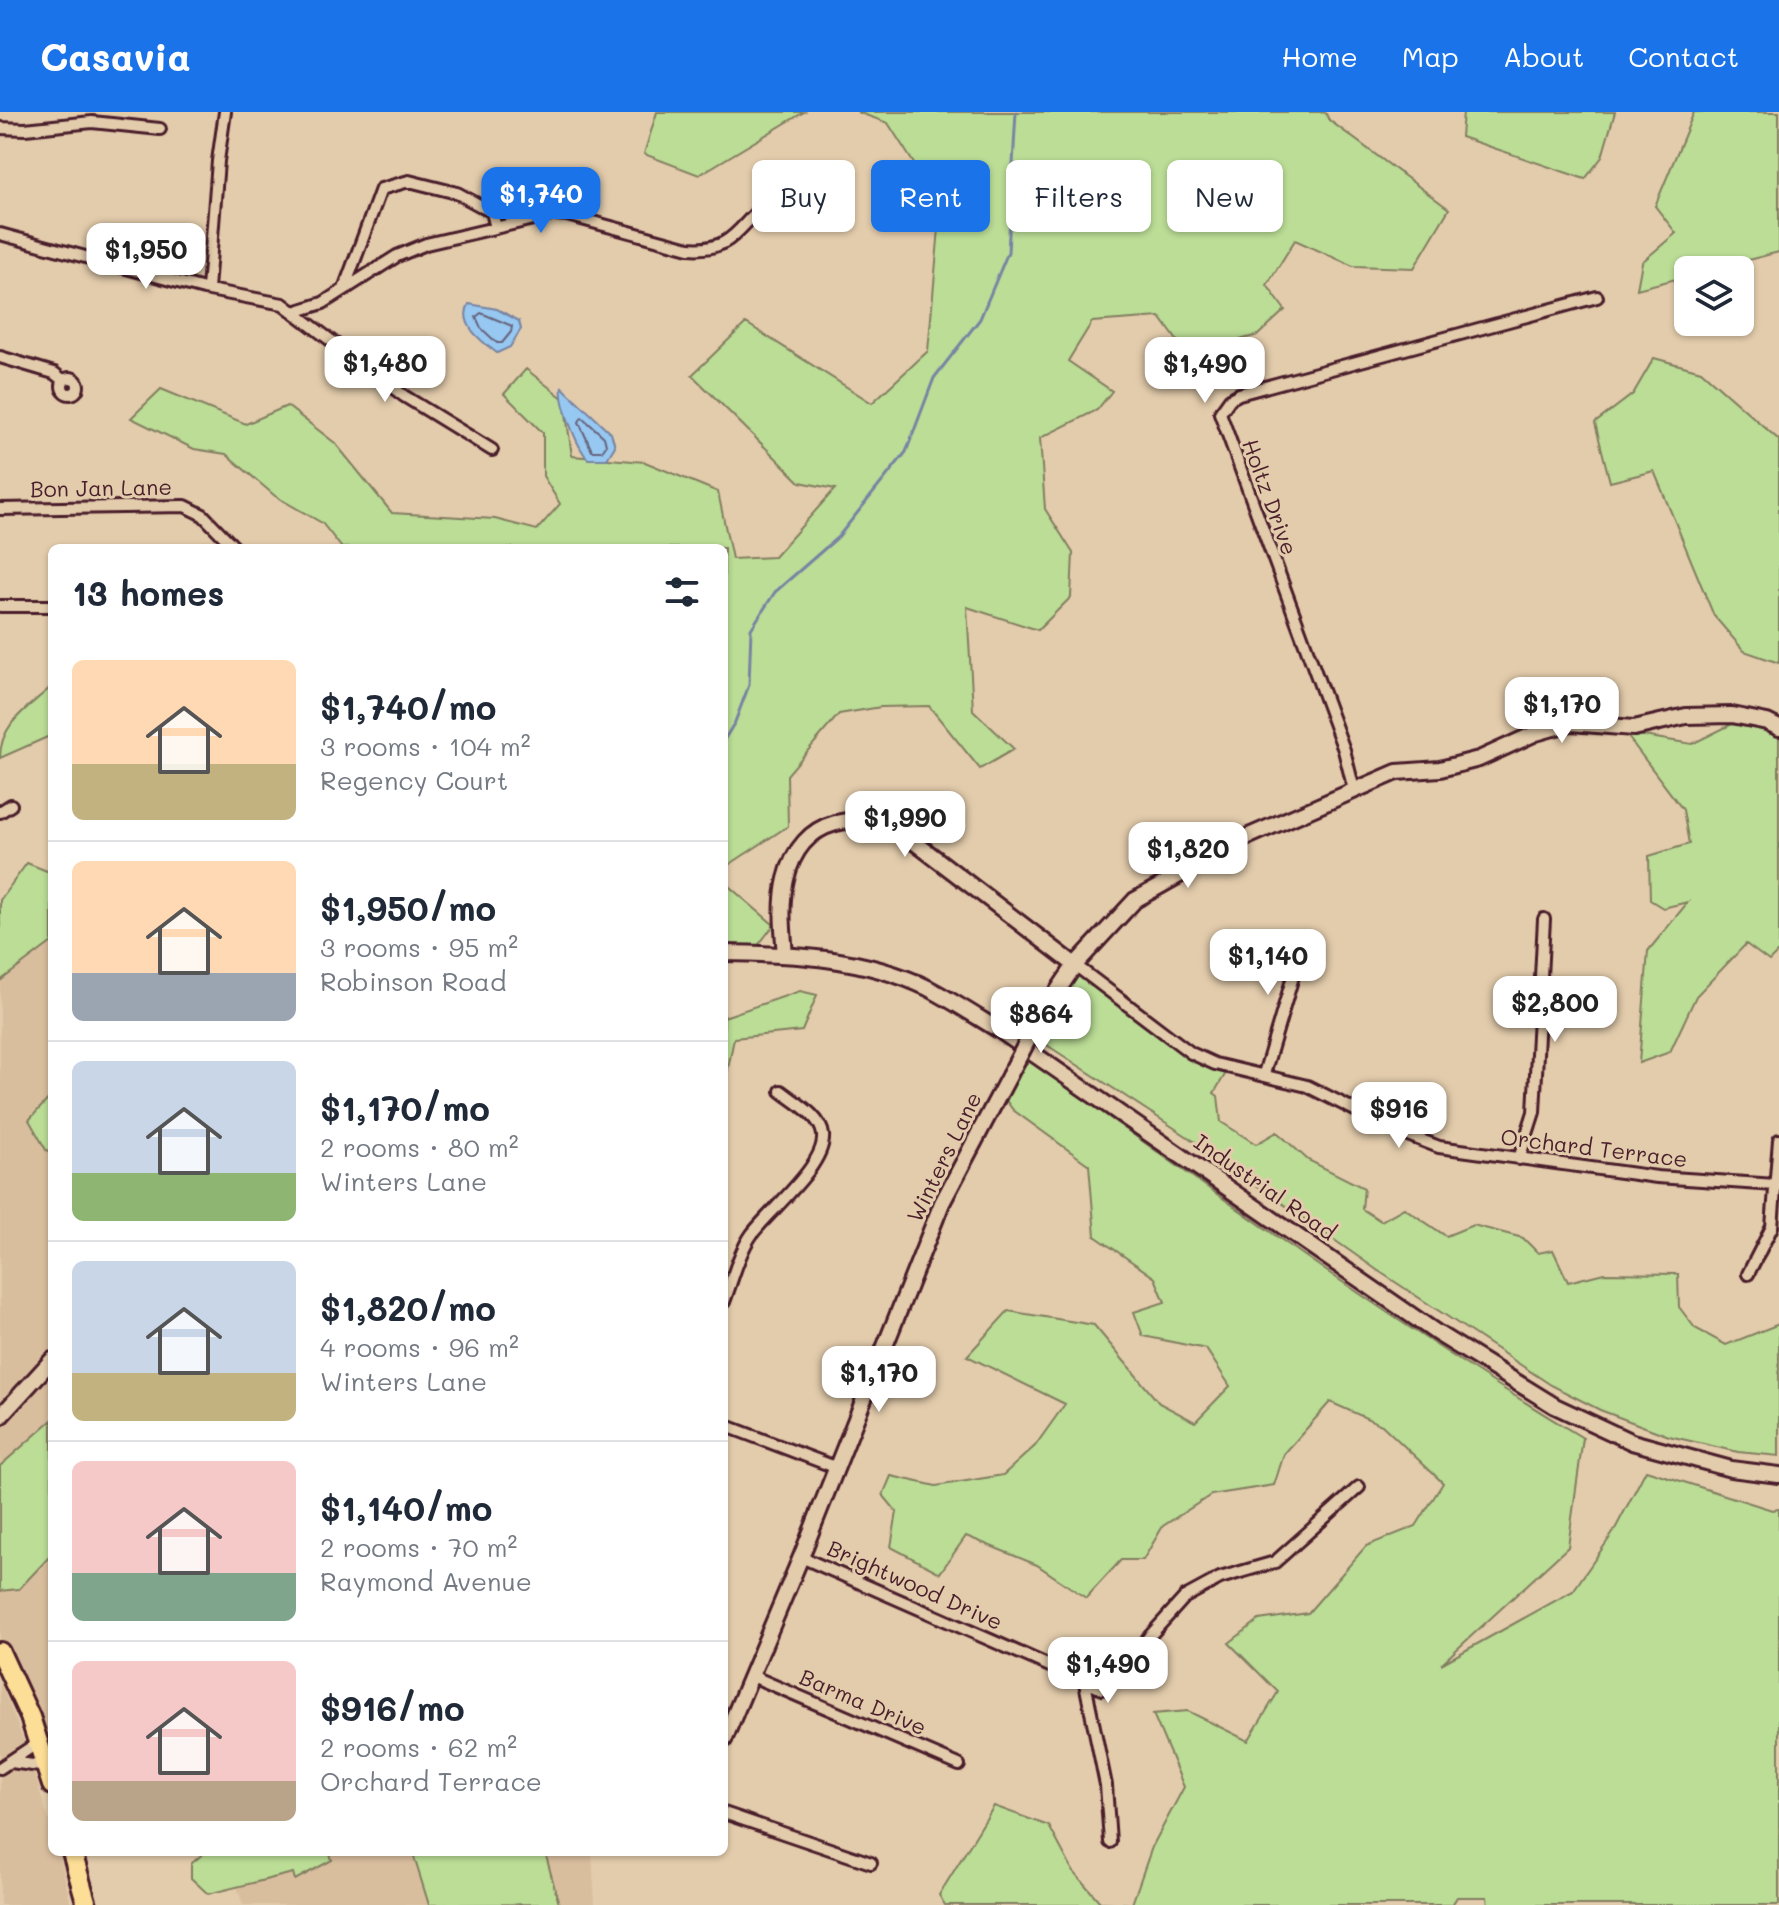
<!DOCTYPE html>
<meta charset="utf-8">
<style>
body{margin:0;font-family:Mali,sans-serif;background:#f2f2f3;color:#1f2937;height:100vh;display:flex;flex-direction:column;font-size:30px;white-space:nowrap}
*{box-sizing:border-box;margin:0}
p{font-size:26px;color:#747a83}
.icon{flex:none;width:44px;height:44px;fill:none;stroke:currentColor;stroke-width:2;stroke-linecap:round;stroke-linejoin:round}
.map{position:relative;flex:1;overflow:hidden}
.drawer{position:absolute;left:48px;top:432px;width:680px;height:1312px;display:flex;flex-direction:column;background:#fff;border-radius:12px;box-shadow:0 2px 6px #0004}
.drawer>*{flex:none}
.banner{position:absolute;left:752px;top:48px;width:760px;height:72px;display:flex;gap:16px}
.fabs{position:absolute;left:1674px;top:144px;display:grid;gap:16px}
.fabs a{display:grid;place-items:center;width:80px;height:80px;border-radius:12px;background:#fff;box-shadow:0 2px 6px #0004;font-size:40px}
.price{position:absolute;translate:-50% -68px;padding:0 18px;border-radius:16px;background:#fff;color:#222;font-size:26px;line-height:52px;filter:drop-shadow(0 2px 4px #0008)}
.price::after{content:'';position:absolute;left:50%;top:48px;width:24px;height:18px;margin-left:-12px;background:inherit;clip-path:polygon(0 0,100% 0,50% 100%)}
.price.active{background:#1a73e8;color:#fff}
ul{padding:0;list-style:none}
li{display:flex;align-items:center;gap:24px;height:200px;padding:0 24px}
li+li{border-top:2px solid #e0e1e3}
li span{display:grid;place-items:center;flex:none;width:224px;height:160px;border-radius:12px;color:#555}
li>.icon{margin-inline-start:auto}
span .icon{width:96px;height:96px;fill:#fffc;stroke-width:1}
li b{font-size:34px}
h2{display:flex;justify-content:space-between;align-items:center;height:96px;padding:0 24px;font-size:34px}
.pill{padding:0 28px;border-radius:12px;background:#fff;box-shadow:0 2px 6px #0004;font-size:28px;line-height:72px}
.pill.active{background:#1a73e8;color:#fff}
header{display:flex;align-items:center;gap:48px;box-sizing:border-box;height:112px;padding:0 40px;background:#1a73e8;color:#fff}
header strong{font-size:38px}
nav{display:flex;gap:44px;margin-inline-start:auto;font-size:28px}
.map>svg:first-child{display:block}
.built{fill:#d9be9e}
.green{fill:#bbdd96;stroke:#827e60;stroke-width:2}
.water{fill:#96c8f2;stroke:#7884a2;stroke-width:2}
.lines{fill:none;stroke-linecap:round;stroke-linejoin:round}
.shore{stroke:#68637b;stroke-width:2}
.stream{stroke:#7884a2;stroke-width:3}
.street-casing{stroke:#4a1f2b;stroke-width:16}
.secondary-casing{stroke:#4a1f2b;stroke-width:20}
.highway-casing{stroke:#4a1f2b;stroke-width:24}
.street{stroke:#e3ccac;stroke-width:10}
.secondary{stroke:#e3ccac;stroke-width:14}
.highway{stroke:#fdde96;stroke-width:18}
.secondary-bridge-casing{stroke:#4a1f2b;stroke-width:20;stroke-linecap:butt}
.secondary-bridge{stroke:#e3ccac;stroke-width:14}
.labels{text-anchor:middle;stroke-width:6;stroke-linejoin:round;paint-order:stroke}
.street-label{font-size:22px;fill:#4a1f2b;stroke:#e3ccac}
</style>
<header>
<strong>Casavia</strong>
<nav><a>Home</a><a>Map</a><a>About</a><a>Contact</a></nav>
</header>
<div class="map">
<svg width="1779" height="1793" viewBox="0 0 1779 1793">
<rect width="100%" height="100%" fill="#e3ccac"/>
<filter id="ink" filterUnits="userSpaceOnUse"><feTurbulence type="fractalNoise" baseFrequency=".0125" numOctaves="2"/><feDisplacementMap in="SourceGraphic" scale="16" xChannelSelector="R" yChannelSelector="G"/><feConvolveMatrix kernelMatrix="1 2 1 2 8 2 1 2 1" color-interpolation-filters="sRGB"/></filter>
<g filter="url(#ink)">
<path class="built" d="M52,830V1308L0,1354V869Z
M52,1442V1641L43,1643L0,1540V1479L19,1477Z
M0,1569L25,1632L52,1718V1740H59L71,1793H0Z
M329,1740H592L595,1793H243L237,1775L293,1761L295,1768L332,1748Z"/>
<path class="green" d="M657,0H804L699,63L644,42Z
M857,0H1325L1329,8L1449,97L1414,156L1353,154L1295,128L1267,173L1285,198L1258,223L1187,242L1160,205L1092,210L1068,249L1112,279L1097,298L1040,326L1045,397L1073,441L1071,485L1038,518L967,495L973,598L1014,637L980,657L929,594L881,595L839,602L787,663L788,714L724,756V436H342L322,411L275,384L226,342L194,337L131,306L161,277L246,312L287,294L335,331L392,401L495,407L537,418L560,392L543,364V321L504,282L526,257L564,287L572,344L645,350L718,380L732,447L774,445L835,377L800,370L692,263L746,211L872,291L928,239L941,94L888,11Z
M1463,0H1615L1602,45L1585,67L1461,25Z
M1694,0H1779V140L1710,158H1688V164L1637,177L1642,150L1676,121L1655,94Z
M1654,246L1701,259L1779,328V551L1744,539L1714,504L1654,359L1610,370L1595,311L1633,282Z
M52,574V623L0,646C0,611 28,596 52,574Z
M1732,612L1765,616L1779,622V839L1769,849L1746,832L1696,884L1670,940L1639,951L1648,839L1688,790L1663,796L1650,788L1649,744L1689,732L1683,698L1625,621L1692,632Z
M27,751L52,761V830L0,869V788Z
M724,770L774,813L752,841H724Z
M1075,853L1179,933L1229,956L1214,981L1218,984L1221,1010L1256,1032L1277,1020L1308,1048L1364,1076L1362,1097L1381,1109L1404,1096L1446,1124L1473,1113L1523,1126L1538,1141L1553,1138L1568,1170L1604,1161L1678,1162L1679,1195L1695,1216L1726,1233L1779,1212V1344L1738,1340L1669,1324L1600,1298L1551,1273L1377,1158L1188,1025L1033,924Z
M800,879L817,883L802,919L734,926L724,977V905Z
M1030,949C1212,1078 1392,1211 1583,1326L1568,1435L1441,1552L1573,1479L1613,1421L1646,1358L1772,1398L1779,1397V1793H1488L1487,1785H1457L1452,1793H945L939,1783L994,1694L1049,1714L1073,1759L1100,1790L1132,1792L1152,1735L1184,1675L1153,1602L1188,1599L1248,1629L1278,1580L1229,1531L1259,1508L1308,1501L1366,1434L1416,1414L1443,1371L1382,1313L1330,1290L1284,1342L1274,1373L1211,1383L1163,1414L1143,1448H1121L1086,1486L1037,1453L966,1424L940,1461L891,1435L897,1400L883,1383L891,1364L936,1374L1003,1363L1035,1334L1065,1292L967,1244L1008,1199L1094,1213L1159,1291L1195,1310L1230,1274L1206,1237L1143,1224L1134,1200L1165,1190L1155,1166L1095,1124L1089,1053L1013,998L1000,980L1009,964Z
M52,983V1040L46,1038L29,1008Z
M52,1308V1442L19,1477L0,1479V1354Z
M205,1740H329L332,1748L295,1768L293,1761L208,1782L191,1766V1752Z
M418,1740H545L559,1792L429,1793L414,1745Z"/>
<path class="water" d="M469,192L497,197L519,209L521,217L510,235L497,241C481,229 458,212 469,192Z
M562,275L611,321L615,334L607,347H588C577,335 559,290 562,275Z"/>
<g class="lines">
<path class="shore" d="M481,201L512,214L511,220L502,231H497L481,216L476,205Z
M582,305L604,325L606,333L602,339H592L579,310Z"/>
<path class="stream" d="M724,628L735,610L749,573L751,517L775,480L838,425L906,340L934,266L980,207L1008,140L1016,0"/>
<defs>
<path id="street" d="M0,16L25,17L92,10L160,17
M767 85a11 11 0 1 1 22 0a11 11 0 1 1-22 0Z
M0,122L204,177L283,192L404,284L492,338
M208,177L218,49L225,0
M344,177L381,77L409,69L457,81L492,100L496,116
M294,200L323,191L397,144L426,132L555,102L567,103L689,136C734,140 738,113 768,90
M0,245L54,261L64,269
M62 274a8 8 0 1 1 16 0a8 8 0 1 1-16 0Z
M0,397L185,394L203,403L235,436
M0,494H52
M1354,678L1344,638L1220,301L1230,287L1239,282L1597,185
M0,700L11,693
M1075,853L1191,941L1215,952L1307,974L1395,1018L1439,1035L1657,1065L1776,1073
M1264,962L1300,841L1310,827
M1519,1047L1534,1000L1544,807
M1748,1162L1772,1115L1779,1028
M724,1190C732,1169 739,1140 752,1122C770,1098 826,1053 823,1023C821,1004 795,990 781,979
M724,1313L835,1355
M801,1445L1102,1577L1185,1485L1220,1466L1275,1450L1359,1375
M752,1564L959,1653
M1085,1571L1106,1673L1110,1730
M11,1650L47,1655
M0,1656L39,1630
M724,1701L871,1751"/>
<path id="secondary" d="M724,841C793,842 864,845 928,876C953,889 977,905 1002,920L1437,1221L1555,1294L1632,1330L1731,1357L1779,1363
M785,843C783,818 780,792 786,767C801,704 860,695 909,726L1075,853
M1040,905L1075,853L1135,788L1249,724L1397,660L1440,657L1479,647L1536,621L1571,611L1634,616L1686,604L1732,603L1767,610L1779,616
M0,1305L52,1248
M724,1628L801,1445L942,1091L1009,964"/>
<path id="highway" d="M0,1540L30,1605L52,1673
M72,1740L87,1793"/>
</defs>
<use href="#street" class="street-casing"/>
<use href="#secondary" class="secondary-casing"/>
<use href="#highway" class="highway-casing"/>
<use href="#street" class="street"/>
<use href="#secondary" class="secondary"/>
<use href="#highway" class="highway"/>
<defs>
<path id="secondary-bridge" d="M1009,964L1040,905"/>
</defs>
<use href="#secondary-bridge" class="secondary-bridge-casing"/>
<use href="#secondary-bridge" class="secondary-bridge"/>
</g>
</g>
<g class="labels">
<g class="street-label">
<text transform="translate(101 376) rotate(-1)" y="8">Bon Jan Lane</text>
<text transform="translate(1270 385) rotate(70)" y="8">Holtz Drive</text>
<text transform="translate(1594 1036) rotate(7)" y="8">Orchard Terrace</text>
<text transform="translate(944 1045) rotate(-64)" y="8">Winters Lane</text>
<text transform="translate(1265 1075) rotate(35)" y="8">Industrial Road</text>
<text transform="translate(915 1473) rotate(24)" y="8">Brightwood Drive</text>
<text transform="translate(863 1590) rotate(23)" y="8">Barma Drive</text>
</g>
</g>
</svg>
<div class="fabs">
<a><svg class="icon" aria-label="layers" viewBox="0 0 24 24"><path d="M12 4l9 5-9 5-9-5zM3 14l9 5 9-5"/></svg></a>
</div>
<b class="price active" style="left:541px;top:123px">$1,740</b>
<b class="price" style="left:146px;top:179px">$1,950</b>
<b class="price" style="left:385px;top:292px">$1,480</b>
<b class="price" style="left:1205px;top:293px">$1,490</b>
<b class="price" style="left:1562px;top:633px">$1,170</b>
<b class="price" style="left:905px;top:747px">$1,990</b>
<b class="price" style="left:1188px;top:778px">$1,820</b>
<b class="price" style="left:1268px;top:885px">$1,140</b>
<b class="price" style="left:1555px;top:932px">$2,800</b>
<b class="price" style="left:1041px;top:943px">$864</b>
<b class="price" style="left:1399px;top:1038px">$916</b>
<b class="price" style="left:879px;top:1302px">$1,170</b>
<b class="price" style="left:1108px;top:1593px">$1,490</b>
<div class="banner">
<a class="pill">Buy</a>
<a class="pill active">Rent</a>
<a class="pill">Filters</a>
<a class="pill">New</a>
</div>
<section class="drawer">
<h2>13 homes<svg class="icon" aria-label="filters" viewBox="0 0 24 24"><path d="M4 7h16M4 17h16"/><circle cx="9" cy="7" r="2"/><circle cx="15" cy="17" r="2"/></svg></h2>
<ul>
<li><span style="background:linear-gradient(#ffd9b3 65%,#c2b280 0)"><svg class="icon" aria-label="home" viewBox="0 0 24 24"><path d="M3 11l9-7 9 7M6 9v11h12V9"/></svg></span><div><b>$1,740/mo</b><p>3 rooms · 104 m²</p><p>Regency Court</p></div></li>
<li><span style="background:linear-gradient(#ffd9b3 70%,#9aa5b1 0)"><svg class="icon" aria-label="home" viewBox="0 0 24 24"><path d="M3 11l9-7 9 7M6 9v11h12V9"/></svg></span><div><b>$1,950/mo</b><p>3 rooms · 95 m²</p><p>Robinson Road</p></div></li>
<li><span style="background:linear-gradient(#c9d6e8 70%,#8fb573 0)"><svg class="icon" aria-label="home" viewBox="0 0 24 24"><path d="M3 11l9-7 9 7M6 9v11h12V9"/></svg></span><div><b>$1,170/mo</b><p>2 rooms · 80 m²</p><p>Winters Lane</p></div></li>
<li><span style="background:linear-gradient(#c9d6e8 70%,#c2b280 0)"><svg class="icon" aria-label="home" viewBox="0 0 24 24"><path d="M3 11l9-7 9 7M6 9v11h12V9"/></svg></span><div><b>$1,820/mo</b><p>4 rooms · 96 m²</p><p>Winters Lane</p></div></li>
<li><span style="background:linear-gradient(#f6c9c9 70%,#7fa58c 0)"><svg class="icon" aria-label="home" viewBox="0 0 24 24"><path d="M3 11l9-7 9 7M6 9v11h12V9"/></svg></span><div><b>$1,140/mo</b><p>2 rooms · 70 m²</p><p>Raymond Avenue</p></div></li>
<li><span style="background:linear-gradient(#f6c9c9 75%,#b9a48a 0)"><svg class="icon" aria-label="home" viewBox="0 0 24 24"><path d="M3 11l9-7 9 7M6 9v11h12V9"/></svg></span><div><b>$916/mo</b><p>2 rooms · 62 m²</p><p>Orchard Terrace</p></div></li>
</ul>
</section>
</div>
